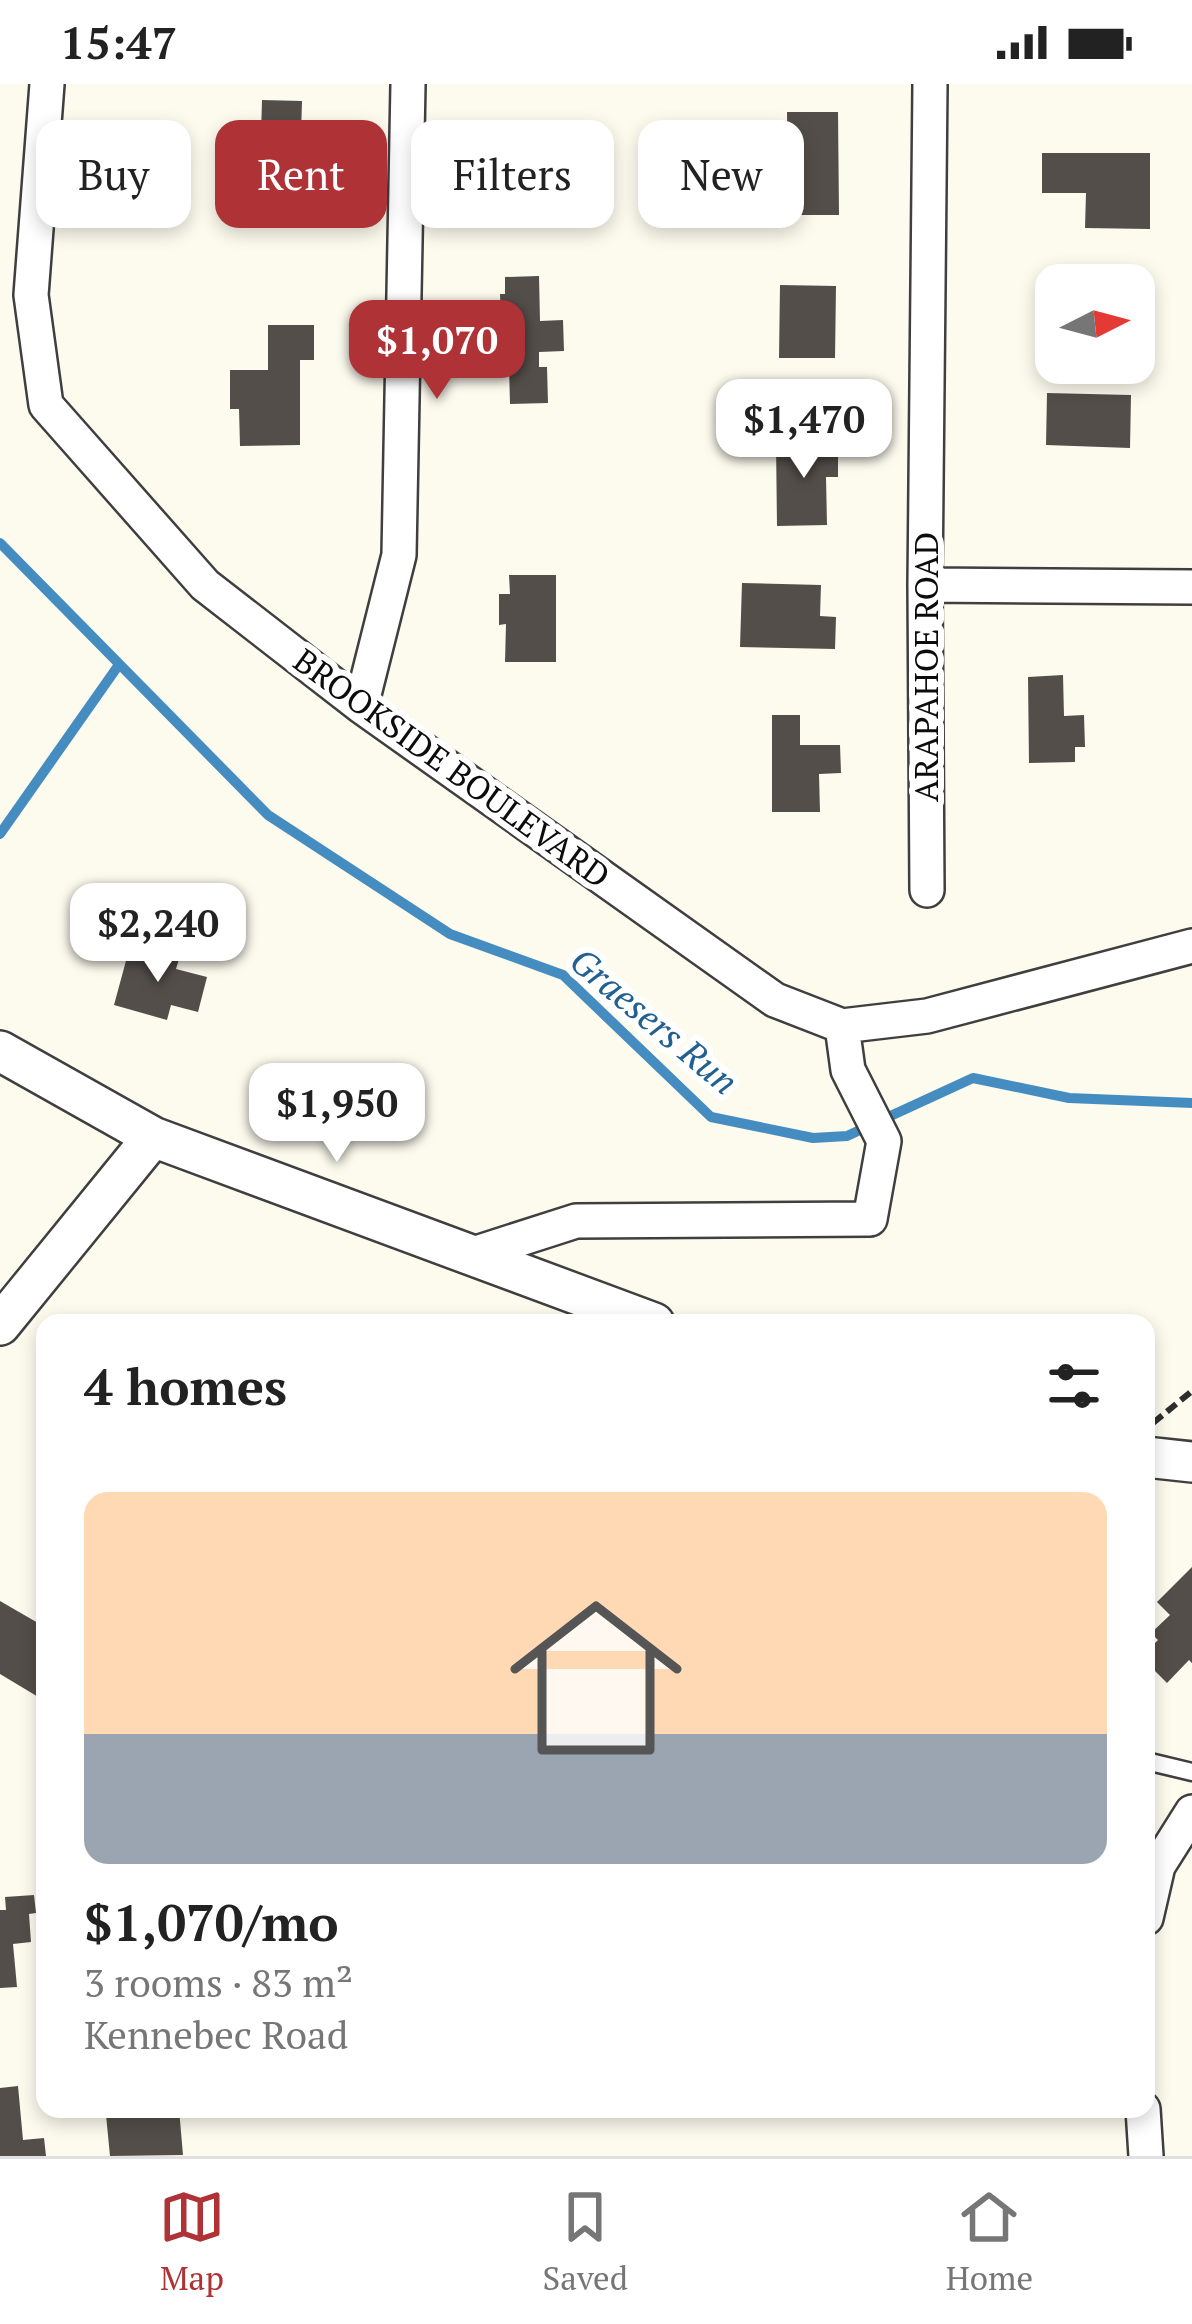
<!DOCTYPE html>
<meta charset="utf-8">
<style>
body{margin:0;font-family:"PT Serif",serif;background:#f6f6f6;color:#222;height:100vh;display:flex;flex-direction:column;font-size:45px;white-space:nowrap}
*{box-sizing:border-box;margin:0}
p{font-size:39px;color:#767676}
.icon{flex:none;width:66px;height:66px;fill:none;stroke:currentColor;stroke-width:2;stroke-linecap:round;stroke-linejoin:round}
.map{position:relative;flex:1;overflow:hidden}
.drawer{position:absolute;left:36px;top:1230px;width:1119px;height:804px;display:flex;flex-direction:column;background:#fff;border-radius:24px;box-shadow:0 6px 18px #0003}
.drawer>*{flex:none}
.hud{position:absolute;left:36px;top:36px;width:1122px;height:108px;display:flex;gap:24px}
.needle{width:78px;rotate:84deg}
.tools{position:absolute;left:1035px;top:180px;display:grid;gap:24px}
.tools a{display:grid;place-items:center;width:120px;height:120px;border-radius:24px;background:#fff;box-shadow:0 6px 18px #0003;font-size:60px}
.price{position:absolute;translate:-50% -102px;padding:0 27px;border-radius:24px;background:#fff;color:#222;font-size:39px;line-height:78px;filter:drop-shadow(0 3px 6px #0008)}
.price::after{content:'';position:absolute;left:50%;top:72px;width:36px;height:27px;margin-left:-18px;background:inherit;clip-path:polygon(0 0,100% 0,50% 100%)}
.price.active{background:#af3236;color:#fff}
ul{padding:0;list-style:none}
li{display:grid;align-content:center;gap:24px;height:636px;padding:0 48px}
li span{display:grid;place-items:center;height:372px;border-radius:24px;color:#555}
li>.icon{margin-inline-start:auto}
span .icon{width:216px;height:216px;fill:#fffc;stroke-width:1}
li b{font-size:51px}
h2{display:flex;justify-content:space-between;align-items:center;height:144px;padding:0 48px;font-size:51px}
.pill{padding:0 42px;border-radius:24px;background:#fff;box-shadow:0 6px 18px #0003;font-size:42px;line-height:108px}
.pill.active{background:#af3236;color:#fff}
.status{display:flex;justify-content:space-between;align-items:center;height:84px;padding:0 60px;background:#fff;direction:ltr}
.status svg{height:33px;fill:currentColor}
.menu{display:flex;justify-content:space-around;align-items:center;height:168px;border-top:3px solid #e0e0e0;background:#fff;font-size:33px;color:#767676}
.menu a{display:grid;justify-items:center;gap:6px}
.menu .active{color:#af3236}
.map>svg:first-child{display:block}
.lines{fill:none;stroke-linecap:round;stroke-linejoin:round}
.stream{stroke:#458dc0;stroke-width:10}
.building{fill:#544e4a}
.service-casing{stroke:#3f3f3f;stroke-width:21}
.minor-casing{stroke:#3f3f3f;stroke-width:38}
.tertiary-casing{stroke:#3f3f3f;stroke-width:44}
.path{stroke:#2e2e2e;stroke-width:6;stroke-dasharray:12 6;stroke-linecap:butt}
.service{stroke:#fff;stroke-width:16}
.minor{stroke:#fff;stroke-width:33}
.tertiary{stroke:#fff;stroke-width:39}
.labels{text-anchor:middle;stroke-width:12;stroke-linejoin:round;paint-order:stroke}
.street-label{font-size:33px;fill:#0c0c0c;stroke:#fff}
.water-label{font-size:36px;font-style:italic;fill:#226092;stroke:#fff}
</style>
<div class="status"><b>15:47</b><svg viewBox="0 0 49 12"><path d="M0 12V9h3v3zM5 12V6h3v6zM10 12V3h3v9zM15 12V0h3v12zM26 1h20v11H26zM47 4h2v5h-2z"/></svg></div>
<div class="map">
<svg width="1192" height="2072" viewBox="0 0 1192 2072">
<rect width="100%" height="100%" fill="#fdfaee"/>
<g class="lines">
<path class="stream" d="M0,459L268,731L450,850L563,891L711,1033L813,1054L847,1052L973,994L1069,1014L1192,1019
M0,750L118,582"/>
</g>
<path class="building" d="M262,16L302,17L301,51H316L315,106L269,105V93L250,92L251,51H261Z
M787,28H838L839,131H788Z
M561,36L562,78L538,79V98H562V131L505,132L504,46H532L531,37Z
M1042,69H1150V145L1085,144L1086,109H1042Z
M539,192L540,237L563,236L564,267L539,268V283H547L548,319L510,320L509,283H517V266H502L500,210H505V193Z
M780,201L836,202L835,274H779Z
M268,241H314V276H300V361L240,362L239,325H230V286H268Z
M1047,309L1131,311L1130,364L1046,361Z
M838,356V393H826L827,441L777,442L776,357Z
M509,491H556V578H505L506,540L499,541V510H510Z
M742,499L821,501L820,532L836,533L835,565L740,563Z
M1063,591L1064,632L1084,631L1085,663H1075V678L1029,679L1028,593Z
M772,631H800V661H840L841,689L819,690L820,728H772Z
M130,862L179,875L176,885L207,893L198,928L171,921L167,936L114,921Z
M1192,1483V1579L1189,1576L1167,1599L1146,1578V1568L1158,1556L1151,1549L1170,1531L1157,1518Z
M0,1517L45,1543V1617L0,1590Z
M34,1811L36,1829L29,1830L31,1858L13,1860L17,1903L0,1904V1826H6L5,1813Z
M18,2002L23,2056L44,2054L46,2072H0V2004Z
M179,2025L183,2071L110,2072L106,2031Z"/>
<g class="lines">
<defs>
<path id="service" d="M1146,1677L1192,1688"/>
<path id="minor" d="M47,0L31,211L46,321L205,501L361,622L775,916L842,942L848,986L884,1057L870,1135L576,1137L470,1171
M925,501L1192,503
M361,622L399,471L408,0
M927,806L925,501L930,0
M842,942L927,932L1192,862
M1146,1834L1158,1782L1192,1728
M1143,2025L1146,2072"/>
<path id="tertiary" d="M0,967L153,1053L654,1239
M0,1241L153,1053
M1146,1373L1192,1378"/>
</defs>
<use href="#service" class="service-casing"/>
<use href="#minor" class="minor-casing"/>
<use href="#tertiary" class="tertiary-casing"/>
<path class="path" d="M1153,1339L1192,1307"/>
<use href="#service" class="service"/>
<use href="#minor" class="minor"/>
<use href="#tertiary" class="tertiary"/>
</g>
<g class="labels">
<g class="street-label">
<text transform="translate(926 583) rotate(-90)" y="12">ARAPAHOE ROAD</text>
<text transform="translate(452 684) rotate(36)" y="12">BROOKSIDE BOULEVARD</text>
</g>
<g class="water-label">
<text transform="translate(654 937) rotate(40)" y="13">Graesers Run</text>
</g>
</g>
</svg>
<div class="tools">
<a><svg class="needle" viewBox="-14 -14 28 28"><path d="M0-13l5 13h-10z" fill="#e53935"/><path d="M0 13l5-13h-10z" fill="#767676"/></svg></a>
</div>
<b class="price active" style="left:437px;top:318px">$1,070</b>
<b class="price" style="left:804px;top:397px">$1,470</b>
<b class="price" style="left:158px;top:901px">$2,240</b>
<b class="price" style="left:337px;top:1081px">$1,950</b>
<div class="hud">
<a class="pill">Buy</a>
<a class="pill active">Rent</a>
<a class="pill">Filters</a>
<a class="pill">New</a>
</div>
<section class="drawer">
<h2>4 homes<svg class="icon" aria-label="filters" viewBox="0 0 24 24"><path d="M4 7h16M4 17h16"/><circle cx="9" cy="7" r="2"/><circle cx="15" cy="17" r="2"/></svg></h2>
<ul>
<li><span style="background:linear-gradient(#ffd9b3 65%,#9aa5b1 0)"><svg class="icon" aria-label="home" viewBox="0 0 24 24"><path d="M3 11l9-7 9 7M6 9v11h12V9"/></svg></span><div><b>$1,070/mo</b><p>3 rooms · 83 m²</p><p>Kennebec Road</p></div></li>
</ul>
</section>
</div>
<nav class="menu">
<a class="active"><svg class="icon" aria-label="map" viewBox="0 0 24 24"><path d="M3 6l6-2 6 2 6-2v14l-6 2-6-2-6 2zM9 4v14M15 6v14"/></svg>Map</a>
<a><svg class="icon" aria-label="saved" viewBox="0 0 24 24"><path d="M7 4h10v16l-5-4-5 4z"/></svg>Saved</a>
<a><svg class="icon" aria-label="home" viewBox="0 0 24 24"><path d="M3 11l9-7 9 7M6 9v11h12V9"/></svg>Home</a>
</nav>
